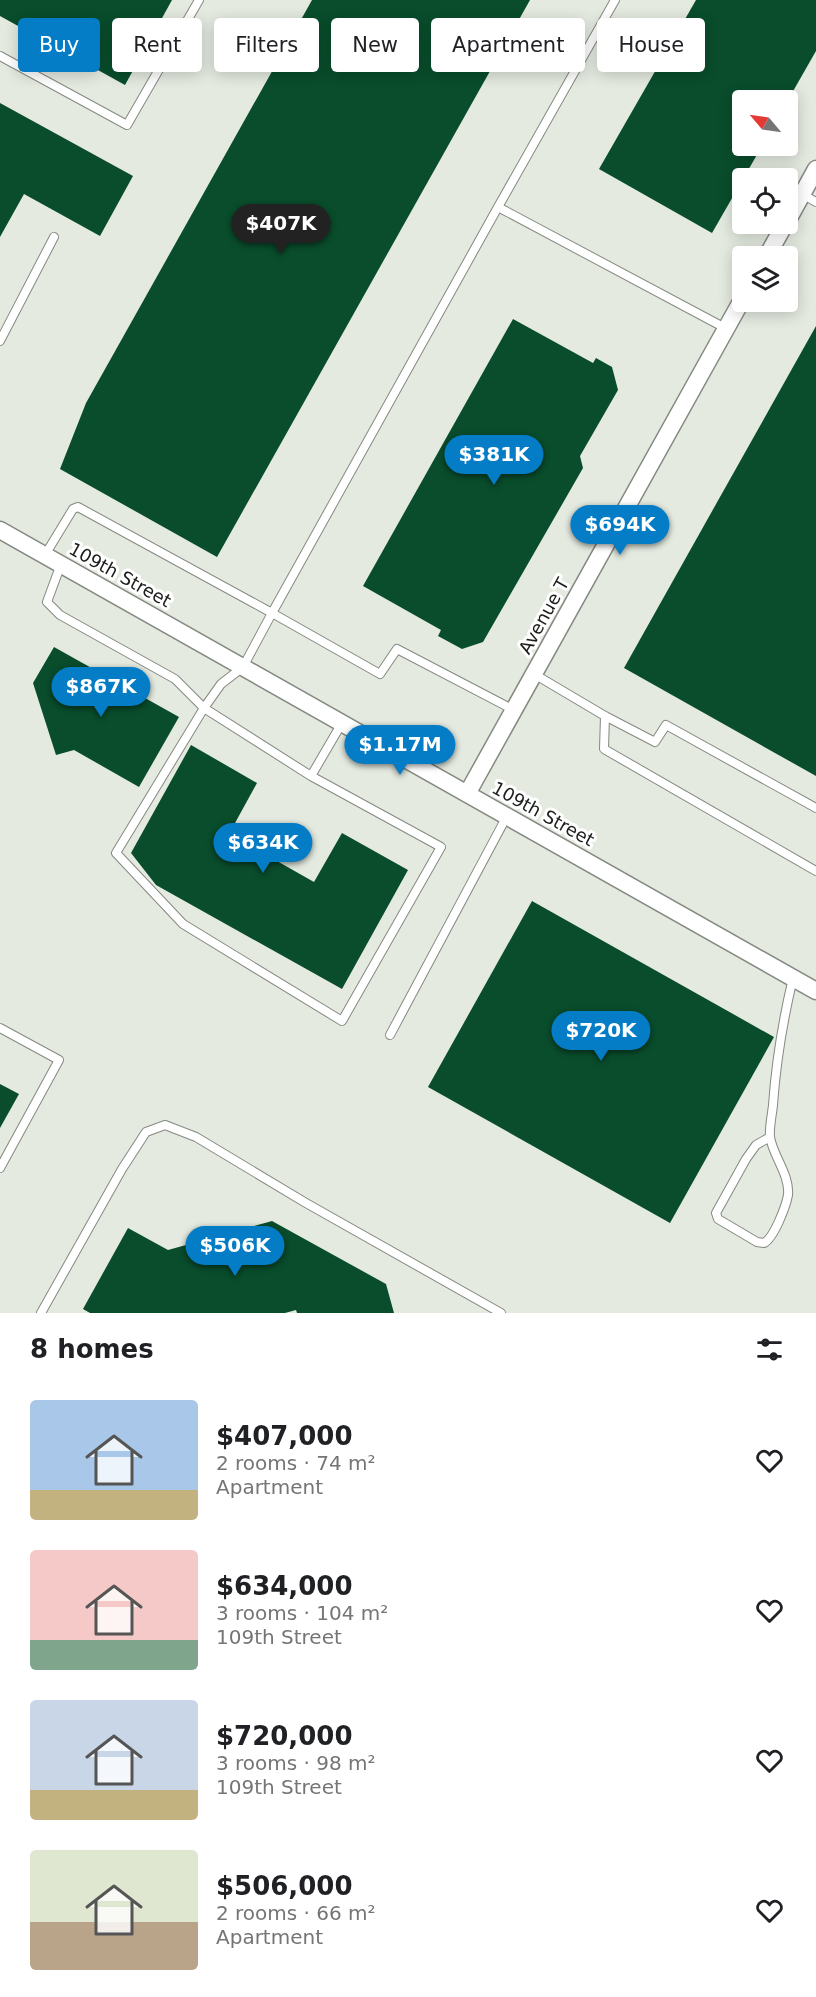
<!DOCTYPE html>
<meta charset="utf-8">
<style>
body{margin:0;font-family:"DejaVu Sans",sans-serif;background:#f6f6f6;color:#202124;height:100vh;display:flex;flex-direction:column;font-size:22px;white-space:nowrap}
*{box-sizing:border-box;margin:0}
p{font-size:20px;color:#757577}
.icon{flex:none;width:33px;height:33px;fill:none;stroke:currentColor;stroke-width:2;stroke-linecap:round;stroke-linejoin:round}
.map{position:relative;height:1313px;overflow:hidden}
.side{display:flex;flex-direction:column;background:#fff;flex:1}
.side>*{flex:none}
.banner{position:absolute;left:18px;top:18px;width:780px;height:54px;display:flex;gap:12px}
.needle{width:39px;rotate:299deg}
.tools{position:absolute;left:732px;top:90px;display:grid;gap:12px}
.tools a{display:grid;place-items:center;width:66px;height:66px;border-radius:6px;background:#fff;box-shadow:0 3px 15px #0003;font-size:30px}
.price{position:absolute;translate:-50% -51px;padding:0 14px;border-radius:21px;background:#047dc6;color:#fff;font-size:20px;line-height:39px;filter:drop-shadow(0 2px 3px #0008)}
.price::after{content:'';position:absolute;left:50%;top:36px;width:18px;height:14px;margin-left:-9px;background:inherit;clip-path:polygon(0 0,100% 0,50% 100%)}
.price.active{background:#222;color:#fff}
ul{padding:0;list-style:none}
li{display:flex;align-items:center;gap:18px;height:150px;padding:0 30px}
li span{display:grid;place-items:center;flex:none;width:168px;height:120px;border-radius:6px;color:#555}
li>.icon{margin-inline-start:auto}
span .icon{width:72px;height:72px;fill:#fffc;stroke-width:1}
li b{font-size:26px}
h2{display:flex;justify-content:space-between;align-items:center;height:72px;padding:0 30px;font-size:26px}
.chip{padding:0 21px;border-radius:6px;background:#fff;box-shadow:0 3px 15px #0003;font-size:21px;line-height:54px}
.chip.active{background:#047dc6;color:#fff}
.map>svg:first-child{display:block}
.building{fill:#094d2c}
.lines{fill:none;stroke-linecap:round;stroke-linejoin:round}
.service-casing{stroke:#848981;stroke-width:10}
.minor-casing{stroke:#848981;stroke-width:19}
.service{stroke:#fff;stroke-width:8}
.minor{stroke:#fff;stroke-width:16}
.labels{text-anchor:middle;stroke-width:6;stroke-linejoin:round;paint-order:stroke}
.street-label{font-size:18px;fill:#1c1e1b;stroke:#fff}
</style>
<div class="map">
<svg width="816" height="1313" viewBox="0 0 816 1313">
<rect width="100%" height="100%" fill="#e4eae0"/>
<path class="building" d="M0,0H172L125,85L0,16Z
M312,0H530L217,557L60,469L86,403Z
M696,0H816V51L788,100H742V146H762L712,233L599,169Z
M0,103L133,176L100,236L24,194L0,237Z
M513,319L593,363L596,358L612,367L618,390L580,456L583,468L483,642L462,649L438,636L441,630L363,586Z
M816,326V776L624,668Z
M54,647L179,717L139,787L74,750L56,755L33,683Z
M191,745L257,783L229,834L314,882L342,833L408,870L342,989L156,885L131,853Z
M532,901L774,1037L670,1223L428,1087Z
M0,1084L19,1094L0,1128Z
M272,1221L386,1284L394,1313H297L296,1310L285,1313H90L83,1309L128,1228L168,1250Z"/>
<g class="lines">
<defs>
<path id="service" d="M615,0L498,207L727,329
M0,56L127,125L199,0
M802,194L816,202
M498,207L272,613L380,674L397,649L514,710
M0,341L54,237
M45,555L73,509L78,507L272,613L243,667L221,684L204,708L116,853L183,924L342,1021L441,847L311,776
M61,564L47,602L60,615L175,679L204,708L311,776L342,723
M534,674L605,716L655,742L666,725L816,808
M605,716L604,749L816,871
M0,1028L59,1060L0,1168
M390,1035L507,816
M770,1137L756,1145L746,1159L716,1213L718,1219L757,1242L764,1243C774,1238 786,1206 788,1195C790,1175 773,1156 770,1137C769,1128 772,1115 773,1105C776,1062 783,1020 793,978
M41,1313L122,1169L146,1132L165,1125L196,1137L306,1203L501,1313"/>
<path id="minor" d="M788,220L816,169
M767,256L785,224
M0,530L816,991
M467,794L742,300"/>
</defs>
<use href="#service" class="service-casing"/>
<use href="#minor" class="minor-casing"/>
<use href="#service" class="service"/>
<use href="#minor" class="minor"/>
</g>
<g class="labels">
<g class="street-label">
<text transform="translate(120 575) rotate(29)" y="6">109th Street</text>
<text transform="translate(544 616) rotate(-61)" y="6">Avenue T</text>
<text transform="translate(543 814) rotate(29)" y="6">109th Street</text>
</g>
</g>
</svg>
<div class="tools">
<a><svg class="needle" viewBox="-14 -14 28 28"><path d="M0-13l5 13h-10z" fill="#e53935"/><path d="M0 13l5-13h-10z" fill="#757577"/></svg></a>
<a><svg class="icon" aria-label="locate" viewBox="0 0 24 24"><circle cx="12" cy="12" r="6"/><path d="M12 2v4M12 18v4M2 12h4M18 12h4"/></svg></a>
<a><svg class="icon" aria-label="layers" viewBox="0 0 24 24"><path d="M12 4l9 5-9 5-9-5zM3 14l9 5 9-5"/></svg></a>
</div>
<b class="price active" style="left:281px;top:255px">$407K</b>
<b class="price" style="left:494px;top:486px">$381K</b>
<b class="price" style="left:620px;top:556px">$694K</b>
<b class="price" style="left:101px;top:718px">$867K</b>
<b class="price" style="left:400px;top:776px">$1.17M</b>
<b class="price" style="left:263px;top:874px">$634K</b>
<b class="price" style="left:601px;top:1062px">$720K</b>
<b class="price" style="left:235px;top:1277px">$506K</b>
<div class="banner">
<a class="chip active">Buy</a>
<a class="chip">Rent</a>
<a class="chip">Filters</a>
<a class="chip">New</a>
<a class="chip">Apartment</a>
<a class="chip">House</a>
</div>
</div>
<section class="side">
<h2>8 homes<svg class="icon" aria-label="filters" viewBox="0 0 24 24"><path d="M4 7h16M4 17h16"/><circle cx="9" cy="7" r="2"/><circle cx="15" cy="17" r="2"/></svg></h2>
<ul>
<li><span style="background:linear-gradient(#a9c7e8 75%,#c2b280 0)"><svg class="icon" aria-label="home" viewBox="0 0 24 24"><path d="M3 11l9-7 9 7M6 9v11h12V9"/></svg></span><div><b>$407,000</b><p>2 rooms · 74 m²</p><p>Apartment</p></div><svg class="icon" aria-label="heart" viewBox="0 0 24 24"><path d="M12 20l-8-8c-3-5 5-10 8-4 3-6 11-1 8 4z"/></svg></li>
<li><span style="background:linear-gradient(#f6c9c9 75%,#7fa58c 0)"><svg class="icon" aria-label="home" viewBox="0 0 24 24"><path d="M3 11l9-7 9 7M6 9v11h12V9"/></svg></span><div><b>$634,000</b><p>3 rooms · 104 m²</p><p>109th Street</p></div><svg class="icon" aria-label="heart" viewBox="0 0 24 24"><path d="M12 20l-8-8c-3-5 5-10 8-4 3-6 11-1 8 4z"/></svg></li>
<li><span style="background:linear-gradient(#c9d6e8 75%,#c2b280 0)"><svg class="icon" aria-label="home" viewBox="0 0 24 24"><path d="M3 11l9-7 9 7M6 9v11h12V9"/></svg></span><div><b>$720,000</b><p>3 rooms · 98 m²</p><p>109th Street</p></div><svg class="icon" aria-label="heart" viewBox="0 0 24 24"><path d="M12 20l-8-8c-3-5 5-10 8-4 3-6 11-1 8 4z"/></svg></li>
<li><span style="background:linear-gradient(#dfe7d0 60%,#b9a48a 0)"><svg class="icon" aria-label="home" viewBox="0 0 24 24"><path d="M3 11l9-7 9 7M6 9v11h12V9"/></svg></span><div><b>$506,000</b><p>2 rooms · 66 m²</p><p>Apartment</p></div><svg class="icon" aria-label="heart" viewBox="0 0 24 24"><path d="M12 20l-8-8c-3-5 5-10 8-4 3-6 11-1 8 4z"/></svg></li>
</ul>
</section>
